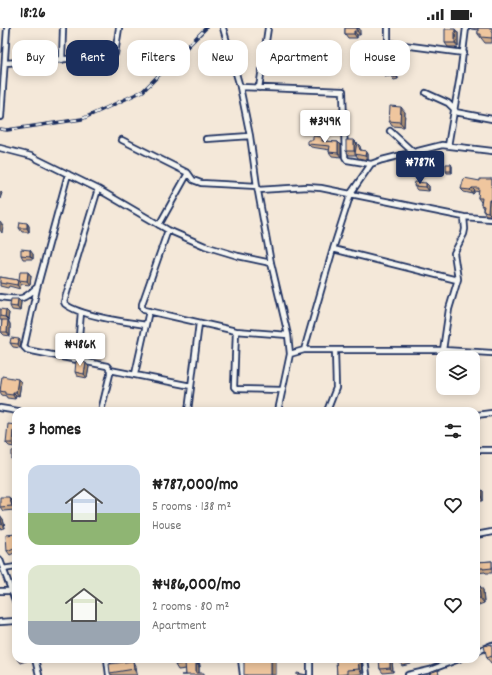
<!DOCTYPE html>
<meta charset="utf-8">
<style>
body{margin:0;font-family:Dekko,sans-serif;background:#f2f2f2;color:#222;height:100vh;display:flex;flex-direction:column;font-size:15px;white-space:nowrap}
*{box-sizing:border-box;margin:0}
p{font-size:13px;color:#767676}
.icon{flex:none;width:22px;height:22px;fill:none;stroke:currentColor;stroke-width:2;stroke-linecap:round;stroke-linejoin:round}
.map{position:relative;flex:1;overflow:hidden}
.drawer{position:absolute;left:12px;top:379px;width:468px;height:256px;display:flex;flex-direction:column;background:#fff;border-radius:12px;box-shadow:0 2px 10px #0003}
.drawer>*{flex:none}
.hud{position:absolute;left:12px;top:12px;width:468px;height:36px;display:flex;gap:8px}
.buttons{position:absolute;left:436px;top:323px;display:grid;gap:8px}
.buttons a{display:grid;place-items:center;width:44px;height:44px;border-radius:8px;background:#fff;box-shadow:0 2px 10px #0003;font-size:20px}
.price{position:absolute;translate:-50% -34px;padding:0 9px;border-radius:4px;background:#fff;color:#222;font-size:13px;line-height:26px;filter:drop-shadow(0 1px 2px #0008)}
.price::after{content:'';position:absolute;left:50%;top:24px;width:12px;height:9px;margin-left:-6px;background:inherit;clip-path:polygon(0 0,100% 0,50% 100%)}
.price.on{background:#1b2f5e;color:#fff}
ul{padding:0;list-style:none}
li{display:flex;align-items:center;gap:12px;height:100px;padding:0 16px}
li span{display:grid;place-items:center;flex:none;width:112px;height:80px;border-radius:12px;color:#555}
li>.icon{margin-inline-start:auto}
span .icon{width:48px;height:48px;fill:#fffc;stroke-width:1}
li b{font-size:17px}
h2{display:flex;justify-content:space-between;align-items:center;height:48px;padding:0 16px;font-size:17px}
.chip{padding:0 14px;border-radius:12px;background:#fff;box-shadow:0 2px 10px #0003;font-size:14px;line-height:36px}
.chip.on{background:#1b2f5e;color:#fff}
.status{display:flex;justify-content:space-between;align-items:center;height:28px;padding:0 20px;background:#fff;direction:ltr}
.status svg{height:11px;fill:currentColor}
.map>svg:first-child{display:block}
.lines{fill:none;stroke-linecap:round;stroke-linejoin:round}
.minor-casing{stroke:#1b2f5e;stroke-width:8}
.minor{stroke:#f6f6f2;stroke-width:4.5}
.rail-casing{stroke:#1b2f5e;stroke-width:3.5}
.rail{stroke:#f6f6f2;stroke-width:2;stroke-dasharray:6;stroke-linecap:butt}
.wall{fill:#ceaa88;stroke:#1b2f5e}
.shaded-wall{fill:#a78b6f;stroke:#1b2f5e}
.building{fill:#efc69e;stroke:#1b2f5e}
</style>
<div class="status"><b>18:26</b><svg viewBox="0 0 49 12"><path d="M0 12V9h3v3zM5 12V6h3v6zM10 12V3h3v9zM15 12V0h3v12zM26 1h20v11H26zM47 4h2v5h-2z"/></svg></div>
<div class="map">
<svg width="492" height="647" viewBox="0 0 492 647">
<rect width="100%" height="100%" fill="#f4e8d9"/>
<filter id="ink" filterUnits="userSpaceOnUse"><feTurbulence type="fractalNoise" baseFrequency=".025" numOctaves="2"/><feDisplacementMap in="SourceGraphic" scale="8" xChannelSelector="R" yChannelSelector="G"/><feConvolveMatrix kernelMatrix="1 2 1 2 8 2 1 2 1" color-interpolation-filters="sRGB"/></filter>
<g filter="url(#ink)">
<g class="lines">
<defs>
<path id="minor" d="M223,0L240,59L250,108L257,158L271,235L288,307L290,326L278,383
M388,0V45
M388,15L464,25
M62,32L63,0
M5,35L112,28L115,26L119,0
M240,59L343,63L345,129L347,132L371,136
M259,60L268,0
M426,65L448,75L455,82
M455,84L492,91
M1,89L7,0
M390,103L413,124
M206,111L250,108
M122,112L188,145L159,197
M448,118L460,48L466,0
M0,120L31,128L98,161L168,202L205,218L238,228L271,235
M188,145L193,152L201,155L257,158
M68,146L37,260L24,319L27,322L107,338L110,342L191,358
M98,161L64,274L65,276C80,288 126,294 146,297
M258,162L307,159L321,160L464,189L492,191
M168,202L142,276V280L144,282L236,303L288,307
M333,221L457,252
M0,269C20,271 21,274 36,260
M236,303L234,359L236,361L282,362
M304,322L333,221L351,165L371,136L382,132L442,117L492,123
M443,322L449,281L458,251L454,225L464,206L465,201L464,189
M290,326L304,322H443L492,325
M77,332L81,284
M135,346L149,283
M0,380L18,383
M101,383L110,346V342
M188,383L199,295
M327,383L336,360L335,322
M476,387L492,385
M476,422H492
M476,507L492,504
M0,532L16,575
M3,541L16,539
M0,563H12
M0,594L16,593
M476,624L492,617
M35,631L39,647
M107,631L109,647
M241,631L243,647
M310,631V647
M365,631L367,647
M408,647L430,642L459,631"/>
</defs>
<use href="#minor" class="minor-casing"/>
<use href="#minor" class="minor"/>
<defs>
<path id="rail" d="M0,101L7,102L82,91L143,63L206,0"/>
</defs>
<use href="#rail" class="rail-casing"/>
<use href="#rail" class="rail"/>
</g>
<path class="wall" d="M345,0H359L360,7H357V10H348L345,6Z
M470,0H492V15H485L478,6V2L471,1Z
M455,1L458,5V19H448L445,15Z
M394,34L396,36L398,51L394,52L392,50Z
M405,84L404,99L392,98L389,93Z
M322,109L325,113L338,114L341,117V129L332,128L329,124L330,122L311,119L308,116L313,112Z
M354,112L360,118L361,122L366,123L368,126V132L358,130L356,127H349L346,123Z
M452,138V145H447L446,143Z
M492,151V175L491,187H486L483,183V180L481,177V174L478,170L479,164L475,163L473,166L464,164L461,161L480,153Z
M426,155L429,158V163L417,162L414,158Z
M27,195L29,198V204H22L19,200Z
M33,226V231H23L21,227Z
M28,244L31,248L30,257L21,256L19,252Z
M0,249L18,252L21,256L20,261L9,258L8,260L0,258Z
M18,271L21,274L20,283L12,282L10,278Z
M0,281L9,285L8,292L10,296V308L4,307L1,304L2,292H0Z
M21,314L20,320L13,319L10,315Z
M89,339L87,350L77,348L75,344Z
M18,351L21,354L19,368L16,367L15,371L7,370L6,368L2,367L0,364V359Z
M16,397V406L14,419L9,418L6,415Z
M16,422V435H15L12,432Z
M476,460H480L483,463V473H476Z
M9,469L12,473L15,482L3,483L0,479Z
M0,488L3,491L5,500L0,501Z
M16,506V524L10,527L7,523Z
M476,531H477L479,534L492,533V545H486L485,544L476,545Z
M476,557H479L483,562L484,575L476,578Z
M492,616V635H491L487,630Z
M17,631H29V632L20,635Z
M199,631L200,639H199V645L186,647V641L178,642L175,637Z
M336,631H361L362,646L351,647H337Z
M379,631H392L393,644L383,645L380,641Z
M399,631H411V636L402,638L400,634Z
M133,633L136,639L137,647H111L110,645Z"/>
<path class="shaded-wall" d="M357,0L360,1V7L357,3Z
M455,1L458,5V19L455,15Z
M354,3L357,7V10L354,6Z
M394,34L396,36L398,51L397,49Z
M401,79L405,84L404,99L400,94Z
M354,112L357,116V127L354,123Z
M338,114L341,117V129L338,125Z
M366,123L368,126V132L365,128Z
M451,136L452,138V145L451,143Z
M426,155L429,158V163L426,159Z
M472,160L475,163L473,166L470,162Z
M0,163L2,165L0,171Z
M489,172L492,175L491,187L488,184Z
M0,194L3,198L2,205L0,202Z
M27,195L29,198V204L27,200Z
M30,222L33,226V231L30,228Z
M28,244L31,248L30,257L27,253Z
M18,252L21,256L20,261L17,257Z
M18,271L21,274L20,283L17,279Z
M6,282L9,285L8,292L10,296V308L7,304L8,292L5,289Z
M19,311L21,314L20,320L18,316Z
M86,335L89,339L87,350L84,346Z
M18,351L21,354L19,368L16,364Z
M13,364L16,367L15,371L13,367Z
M13,402L16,405L14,419L12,415Z
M480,460L483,463V473L481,469Z
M9,469L12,473L15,482L12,478Z
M0,487L3,491L5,500L2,496Z
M479,557L483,562L484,575L480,570Z
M196,631H199L200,639L197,634Z
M271,631H276V647H271Z
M358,631H361L362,646L359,641Z
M390,631L392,632L393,644L390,640Z
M409,631H411V636L409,633Z
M133,633L136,639L137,647L134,641Z
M196,634L199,639V647L196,645Z"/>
<path class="building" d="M345,0H357V3H354V6H345Z
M478,0H492V10L481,9V6H478Z
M445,1H455V15H445Z
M390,34H394L397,49L392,50Z
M390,78L401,79L400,94L389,93Z
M313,108L322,109V113L338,114V125L329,124L330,118L308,116V112H313Z
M346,112H354V123H346Z
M357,114L360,122L366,123L365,128L355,126Z
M446,136H451V143H446Z
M464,150L480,153V151H492V172H489L488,184L483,183L484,178L481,177L482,170H478L479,160H472L470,162L461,161Z
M415,154L426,155V159L414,158Z
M20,194L27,195V200H19Z
M21,221L30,222V228L21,227Z
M20,244H28L27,253L19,252Z
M0,249L18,252L17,257L6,255V256L0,255Z
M11,271H18L17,279L10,278Z
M0,281L6,282L5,289L0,288Z
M2,292H8L7,304H1Z
M11,310L19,311L18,316L10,315Z
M76,333L86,335L84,346L75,344Z
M2,348L18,351L16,364H13V367L5,366V364L0,363Z
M8,396L16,397V402H13L12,415H6Z
M16,422V432H12V423Z
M476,460H480L481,469H476Z
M0,469H9L12,478L0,479Z
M0,488L2,496L0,497Z
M16,506V519L7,523L6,507Z
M476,531H477V534L492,533V540L483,541V540H476Z
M476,557H479L480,570L476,571Z
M492,616V628L487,630L484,618Z
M182,631H196L197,634H196V645H204V647H181H186L185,635L175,637L174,632Z
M244,631H271V647H244Z
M336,631H358L359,641L347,642V646L337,647Z
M379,631H390V640L380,641Z
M399,631H409V633L400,634Z
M133,633L134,641L110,645L109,636Z
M438,642L439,647H430V645Z
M297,645L307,647H297Z"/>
</g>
</svg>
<div class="buttons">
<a><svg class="icon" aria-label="layers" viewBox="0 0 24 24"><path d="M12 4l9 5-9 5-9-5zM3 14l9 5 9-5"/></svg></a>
</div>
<b class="price" style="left:325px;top:116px">₦349K</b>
<b class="price on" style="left:420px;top:157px">₦787K</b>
<b class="price" style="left:80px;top:339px">₦486K</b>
<div class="hud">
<a class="chip">Buy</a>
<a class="chip on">Rent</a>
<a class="chip">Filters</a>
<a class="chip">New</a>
<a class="chip">Apartment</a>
<a class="chip">House</a>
</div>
<section class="drawer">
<h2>3 homes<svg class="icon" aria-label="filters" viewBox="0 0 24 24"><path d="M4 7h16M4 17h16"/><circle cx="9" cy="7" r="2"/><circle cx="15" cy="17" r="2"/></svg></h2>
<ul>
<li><span style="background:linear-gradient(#c9d6e8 60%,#8fb573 0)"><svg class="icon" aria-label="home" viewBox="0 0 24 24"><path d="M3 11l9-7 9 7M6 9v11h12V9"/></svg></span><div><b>₦787,000/mo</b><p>5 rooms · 138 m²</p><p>House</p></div><svg class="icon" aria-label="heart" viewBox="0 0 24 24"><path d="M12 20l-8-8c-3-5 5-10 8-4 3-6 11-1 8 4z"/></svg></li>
<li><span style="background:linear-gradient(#dfe7d0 70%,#9aa5b1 0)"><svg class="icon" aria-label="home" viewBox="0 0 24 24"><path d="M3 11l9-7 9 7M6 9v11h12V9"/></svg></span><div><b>₦486,000/mo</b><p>2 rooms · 80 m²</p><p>Apartment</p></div><svg class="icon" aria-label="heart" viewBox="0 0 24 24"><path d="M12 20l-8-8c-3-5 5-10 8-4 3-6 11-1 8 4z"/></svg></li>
</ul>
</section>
</div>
